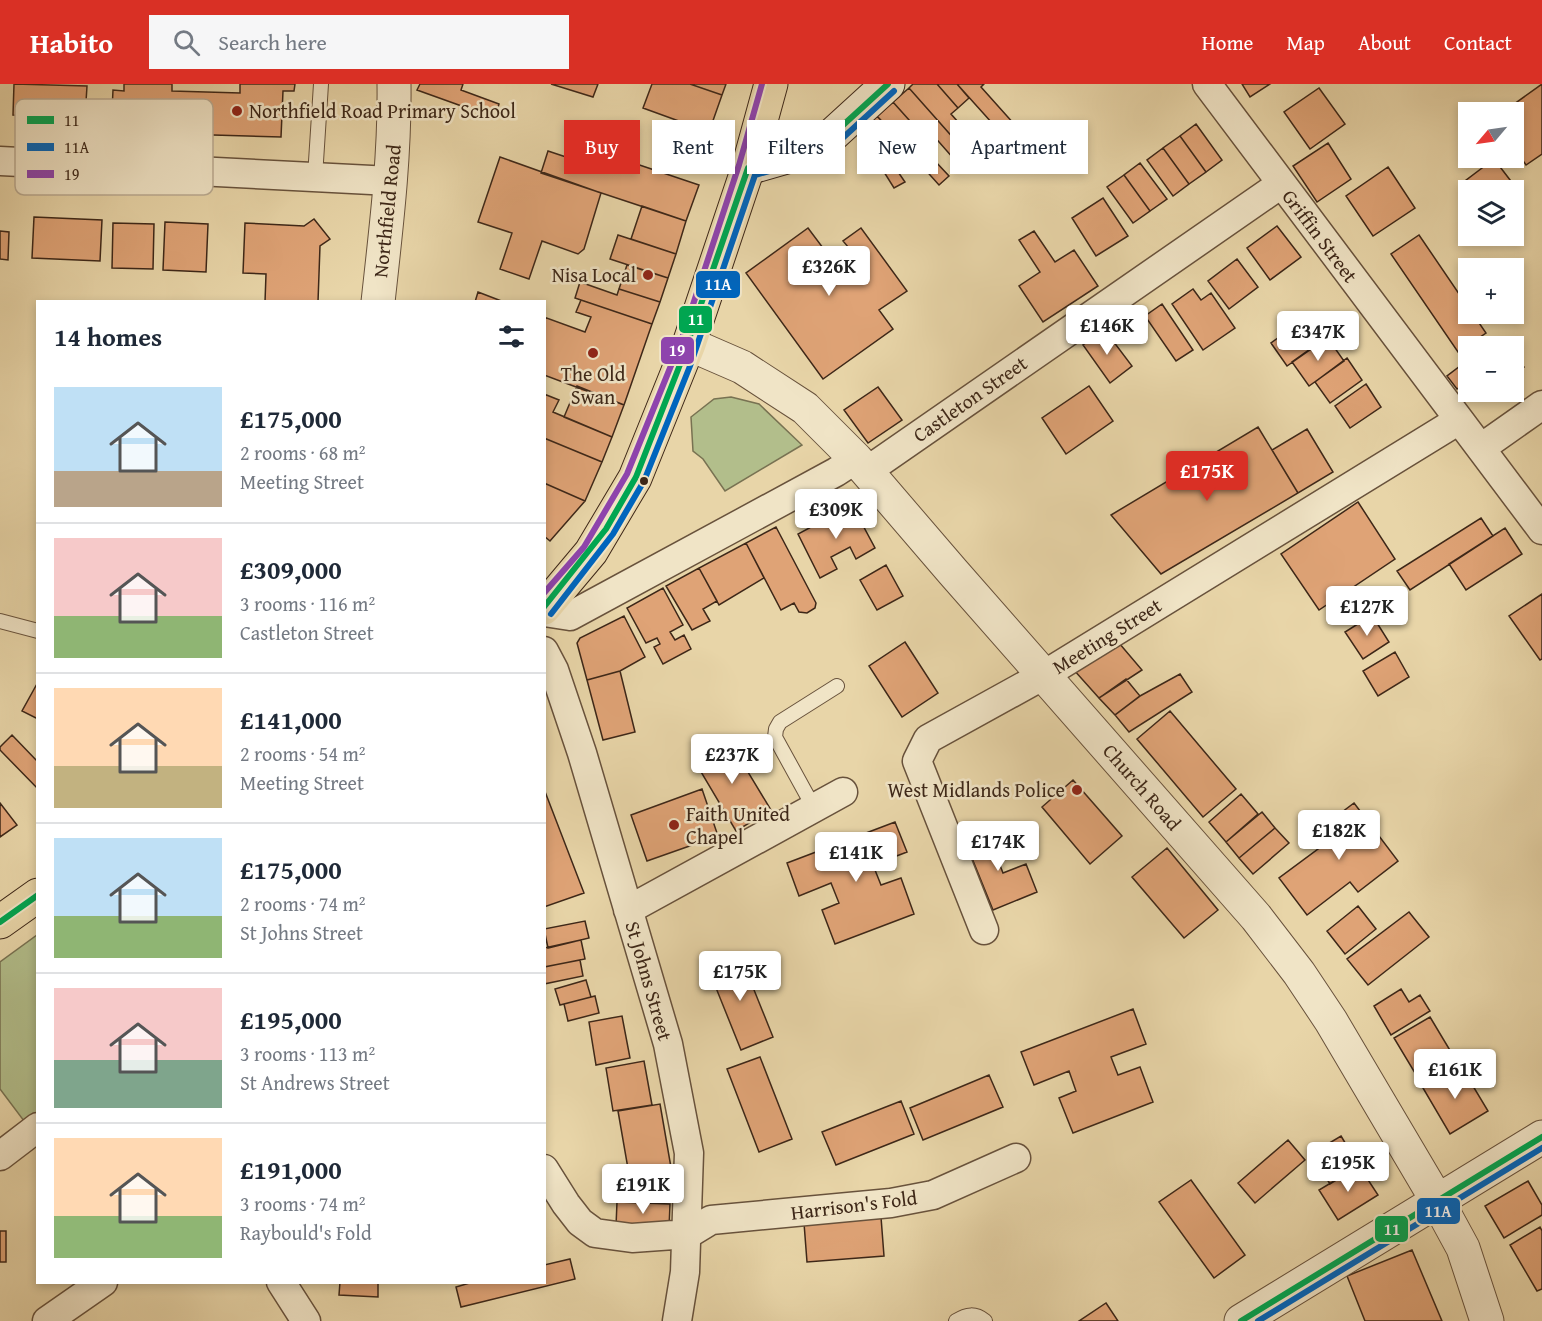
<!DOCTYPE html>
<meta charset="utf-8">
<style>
body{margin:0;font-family:"Gentium Book Plus",serif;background:#f6f6f7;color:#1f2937;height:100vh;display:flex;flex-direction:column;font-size:22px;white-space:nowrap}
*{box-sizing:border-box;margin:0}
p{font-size:20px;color:#747a83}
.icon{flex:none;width:33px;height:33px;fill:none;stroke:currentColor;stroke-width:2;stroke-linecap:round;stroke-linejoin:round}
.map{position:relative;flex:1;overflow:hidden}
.side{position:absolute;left:36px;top:216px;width:510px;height:984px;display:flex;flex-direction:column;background:#fff;border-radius:0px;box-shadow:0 3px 9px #0003}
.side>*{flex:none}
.hud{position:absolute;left:564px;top:36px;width:570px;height:54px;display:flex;gap:12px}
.needle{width:39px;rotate:241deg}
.buttons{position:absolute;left:1458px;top:18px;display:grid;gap:12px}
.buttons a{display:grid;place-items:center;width:66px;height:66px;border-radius:0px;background:#fff;box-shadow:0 3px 9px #0003;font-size:30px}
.price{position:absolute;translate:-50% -51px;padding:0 14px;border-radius:6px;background:#fff;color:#222;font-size:20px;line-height:39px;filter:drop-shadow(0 2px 3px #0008)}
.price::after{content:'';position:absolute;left:50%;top:36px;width:18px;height:14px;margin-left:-9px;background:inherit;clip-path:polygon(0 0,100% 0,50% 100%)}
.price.selected{background:#d93025;color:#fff}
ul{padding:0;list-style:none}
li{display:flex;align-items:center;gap:18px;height:150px;padding:0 18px}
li+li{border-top:2px solid #e0e1e3}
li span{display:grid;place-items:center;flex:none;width:168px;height:120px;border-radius:0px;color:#555}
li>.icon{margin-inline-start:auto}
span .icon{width:72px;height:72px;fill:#fffc;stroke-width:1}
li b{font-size:26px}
h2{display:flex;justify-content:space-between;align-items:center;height:72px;padding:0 18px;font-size:26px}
.chip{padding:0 21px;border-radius:0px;background:#fff;box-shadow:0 3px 9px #0003;font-size:21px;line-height:54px}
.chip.selected{background:#d93025;color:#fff}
header{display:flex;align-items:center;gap:36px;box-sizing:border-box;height:84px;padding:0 30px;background:#d93025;color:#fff}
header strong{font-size:28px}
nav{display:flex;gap:33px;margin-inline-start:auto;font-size:21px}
.search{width:420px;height:54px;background:#f6f6f7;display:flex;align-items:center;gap:15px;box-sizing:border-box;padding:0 21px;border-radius:0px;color:#747a83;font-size:22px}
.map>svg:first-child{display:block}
.green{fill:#b2be8b;stroke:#787252;stroke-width:1.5}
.building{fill:#dfa376;stroke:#3d2718;stroke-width:1.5}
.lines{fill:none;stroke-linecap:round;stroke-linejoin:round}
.service-casing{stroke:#68523c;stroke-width:16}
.minor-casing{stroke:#68523c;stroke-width:31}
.tertiary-casing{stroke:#68523c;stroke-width:35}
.secondary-casing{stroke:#3d2718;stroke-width:35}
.primary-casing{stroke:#3d2718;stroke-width:35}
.service{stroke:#f0e4c6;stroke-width:14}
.minor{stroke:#f0e4c6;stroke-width:28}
.tertiary{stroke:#f0e4c6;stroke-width:33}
.secondary{stroke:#f0e4c6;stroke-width:33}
.primary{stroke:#e8d5a8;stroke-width:33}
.bus-1-casing{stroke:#f0e4c6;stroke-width:10}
.bus-2-casing{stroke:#f0e4c6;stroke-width:10}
.bus-3-casing{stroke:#f0e4c6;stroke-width:10}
.bus-1{stroke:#00a651;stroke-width:6}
.bus-2{stroke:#0065bd;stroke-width:6}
.bus-3{stroke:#8e44ad;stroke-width:6}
.poi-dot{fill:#8f2418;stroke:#f0e4c6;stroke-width:2}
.bus-dot{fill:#3d2718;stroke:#f0e4c6;stroke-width:2}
.labels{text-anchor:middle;stroke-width:5;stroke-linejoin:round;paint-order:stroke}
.poi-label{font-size:20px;fill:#3d2718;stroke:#f0e4c6;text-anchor:start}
.street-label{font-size:20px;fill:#3d2718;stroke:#f0e4c6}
.key{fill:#f0e4c6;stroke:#baab92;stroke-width:1.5}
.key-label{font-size:16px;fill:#3d2718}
.line-badge{stroke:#f0e4c6;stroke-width:2}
.badge-label{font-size:16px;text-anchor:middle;font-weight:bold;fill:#fff}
</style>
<header>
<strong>Habito</strong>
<div class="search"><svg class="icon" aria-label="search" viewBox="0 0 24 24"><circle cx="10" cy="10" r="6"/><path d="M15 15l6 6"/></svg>Search here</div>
<nav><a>Home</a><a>Map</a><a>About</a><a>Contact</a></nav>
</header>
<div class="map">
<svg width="1542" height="1237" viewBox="0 0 1542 1237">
<rect width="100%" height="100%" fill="#e8d5a8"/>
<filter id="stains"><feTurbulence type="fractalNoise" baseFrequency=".00333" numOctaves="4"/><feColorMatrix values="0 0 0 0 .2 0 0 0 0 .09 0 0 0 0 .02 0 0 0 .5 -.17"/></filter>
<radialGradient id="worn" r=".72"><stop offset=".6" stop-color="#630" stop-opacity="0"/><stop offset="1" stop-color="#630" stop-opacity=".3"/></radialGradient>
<path class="green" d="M731,313L759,320L802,361L725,407L703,375L693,367L691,333L714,315Z
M37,851V1032L27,1041L0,1005V878Z"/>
<path class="building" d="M14,0L87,2L85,34L13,31Z
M124,0H172V7L240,9V0H295L294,7H283L281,53L111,48L113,6L124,7Z
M420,0H463L461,6L499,20L495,34L417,6Z
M551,0H598L593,13Z
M652,0H690L722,11L709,48L643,24Z
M690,0H726L722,11Z
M913,0H937L958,24L951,30L982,65L971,74L909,4Z
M937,0H957L969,14L958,24Z
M957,0H984L981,3L1031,59L1019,69Z
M1242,0H1270L1250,13Z
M1542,0V70L1526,81L1514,63V28H1503Z
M909,4L971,74L961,83L932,50L926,55L893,18Z
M1319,4L1345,40L1310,65L1284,28Z
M893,18L926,55L920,61L949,92L939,101L877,32Z
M877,32L910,67L894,82L905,98L894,104L859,48Z
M1196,40L1222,76L1206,88L1180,52Z
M1180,52L1206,88L1189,100L1163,64Z
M1328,59L1351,95L1317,118L1293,82Z
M580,61L699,101L686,137L541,89L548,67L575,76Z
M1163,64L1189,100L1173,112L1147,76Z
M500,73L601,109L584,165L578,170L542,157L529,195L500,185L512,149L478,138Z
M1494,75L1520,109L1514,114V106H1496L1489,98L1476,106H1468V110L1461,100Z
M1140,79L1167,115L1150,127L1124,91Z
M1388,83L1415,124L1373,152L1346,112Z
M1124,91L1150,127L1133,139L1107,103Z
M1103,114L1128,152L1096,172L1072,134Z
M642,122L686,137L676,170L631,155Z
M34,133L102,136L100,177L32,174Z
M314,135L330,155L320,162L318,218H265L266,190L243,189L245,139L304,142Z
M165,138L208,140L206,188L163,186Z
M113,139L154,140L153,185L112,184Z
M1277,142L1301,173L1270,196L1247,164Z
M808,144L832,176L849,164L843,157L861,144L907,207L879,226L893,245L823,295L746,189Z
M0,147L9,148L8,176L0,175Z
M1034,147L1055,178L1074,166L1098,202L1043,238L1019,202L1040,188L1019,156Z
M618,151L676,170L668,194L610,175Z
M1419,151L1468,223V230H1473L1486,249L1458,268L1391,170Z
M1237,175L1258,203L1229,225L1208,197Z
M627,181L668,194L660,218L619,205Z
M580,198L617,211L619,205L660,218L652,240L575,214Z
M1193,205L1201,216L1211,209L1235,244L1203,266L1172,220Z
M478,208L504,218H475Z
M581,216L652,240L624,321L544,291V233L585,248L591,233L576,228Z
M1162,220L1193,266L1176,277L1145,232Z
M1304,235L1321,258L1287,282L1271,259Z
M1104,245L1132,282L1110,299L1083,261Z
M1327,253L1344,277L1309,302L1292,278Z
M1514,269L1524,283L1514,290Z
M1347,274L1362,296L1330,319L1315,298Z
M1468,276V297L1457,305L1447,292Z
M1366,300L1381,323L1350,344L1335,322Z
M577,302L624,321L612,353L564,333Z
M1089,302L1113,337L1066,370L1042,334Z
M878,303L902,336L868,359L844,326Z
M544,310L559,316L553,328L612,353L602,378L544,354Z
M1258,343L1298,409L1161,490L1111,431Z
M1307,345L1333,388L1298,409L1272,366Z
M544,354L602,378L585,417L544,399Z
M544,399L585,417L550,457L544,452Z
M1358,418L1395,475L1319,526L1281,470Z
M852,421L875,464L856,475L850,463L831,473L837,485L820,494L798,450Z
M1481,434L1493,452L1410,506L1397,487Z
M776,443L816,519L815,524L807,529L799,528L794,519L781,526L746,459Z
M1505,444L1522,470L1466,506L1449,480Z
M746,459L764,494L719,521L699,484Z
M886,481L903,512L877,526L860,496Z
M699,484L717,517L703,525L710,537L692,546L666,502Z
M663,504L683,541L670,548L675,556L684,551L691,565L663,580L654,563L660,560L657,554L646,559L627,524Z
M1542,510V575L1540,576L1509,532Z
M1372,531L1389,558L1363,575L1345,548Z
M624,532L645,573L620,587L587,596L577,559L580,554Z
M905,558L938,609L902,633L869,582Z
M1119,559L1142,586L1099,614L1073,585Z
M1395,568L1409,593L1378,612L1363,587Z
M620,587L635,648L603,656L587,596Z
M1180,590L1192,608L1129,648L1115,631L1140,612Z
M1126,595L1140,612L1115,631L1099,614Z
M38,598V635L22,627Z
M1170,627L1236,705L1203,733L1137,655Z
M12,651L38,678V705L0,666V663Z
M728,655L771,726L736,747L694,676Z
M1073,696L1122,752L1090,780L1042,723Z
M544,705L584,809L544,823Z
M702,705L718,752L647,777L631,731Z
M1241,710L1258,730L1226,758L1209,738Z
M0,719L17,741L0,753Z
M1354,719L1398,777L1358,808L1350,798L1307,831L1279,794L1326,759L1317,747Z
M1262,728L1275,744L1239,774L1226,758Z
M895,738L907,768L873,781L881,801L901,794L914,830L835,860L822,826L839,819L831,799L799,812L787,779Z
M985,743L1003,789L1026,780L1037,808L993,826L963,752Z
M1275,744L1289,759L1253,790L1239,774Z
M1167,764L1218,826L1184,854L1132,793Z
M1358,822L1376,845L1345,870L1327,847Z
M1409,828L1429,853L1368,901L1347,875Z
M585,837L589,854L548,864L544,845Z
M581,856L585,875L544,883V864Z
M740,871L773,953L741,966L708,884Z
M580,876L583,892L544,900V883Z
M586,896L591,913L560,921L555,905Z
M1401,905L1409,918L1420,911L1430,927L1391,951L1374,922Z
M595,912L599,929L568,937L564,920Z
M1133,925L1146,960L1111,973L1118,991L1140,983L1153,1018L1073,1049L1059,1014L1076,1007L1069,987L1034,1001L1021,968Z
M622,932L630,974L596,981L589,938Z
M1430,933L1457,978L1421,999L1394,954Z
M760,973L792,1055L759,1068L727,985Z
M644,977L652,1021L613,1027L606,984Z
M1461,982L1488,1027L1450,1050L1423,1004Z
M989,991L1003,1023L923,1056L910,1024Z
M901,1017L914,1050L836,1081L822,1048Z
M660,1020L673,1095L631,1102L618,1027Z
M1341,1052L1359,1082L1330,1100L1311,1070Z
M1288,1056L1305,1076L1255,1119L1238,1099Z
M1359,1082L1378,1111L1338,1136L1319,1106Z
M1191,1096L1245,1171L1214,1194L1159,1118Z
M1528,1097L1542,1121V1131L1504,1154L1485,1122Z
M617,1118L670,1120L669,1144L616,1142Z
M881,1133L884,1172L807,1178L804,1139Z
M1540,1143L1542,1147V1205L1537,1207L1510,1161Z
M0,1147H6V1178H0Z
M1412,1166L1442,1237H1365L1347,1192Z
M570,1175L575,1195L461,1223L456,1203L473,1198H544V1181Z
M340,1198H378V1213L339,1211Z
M1106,1219L1118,1237H1079Z"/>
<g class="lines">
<defs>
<path id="service" d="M315,93L321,0
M0,537L38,547
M814,724L775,653L776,645L780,638L837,602
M956,1237C967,1230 975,1229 985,1237"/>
<path id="minor" d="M1207,0L1542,446
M0,77L391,97
M1481,364L1542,321
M867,387L1281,100
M544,528L570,532L836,388L856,375
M544,567L554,586L582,669L668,960L689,1069L685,1188L677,1237
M628,826L843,708
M984,846L917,677L928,655L1044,591L1459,336
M0,1072L38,1043
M544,1085L566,1120L580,1138L595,1149L632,1154L688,1150L711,1136L891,1119L933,1111L1016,1074
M281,1198L306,1237
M47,1237L103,1198"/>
<path id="tertiary" d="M378,218C386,145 395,73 394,0
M689,260L742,283L805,324L856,375L953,488L1256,833L1299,889L1331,937L1438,1118L1463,1164L1487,1237
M1241,1237L1542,1053"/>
<path id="secondary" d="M748,84L818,64L888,0"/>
<path id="primary" d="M544,524L591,468L635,394L689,260L748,84L771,0
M0,838L38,811"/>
</defs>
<use href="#service" class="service-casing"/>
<use href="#minor" class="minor-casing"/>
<use href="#tertiary" class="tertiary-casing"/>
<use href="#secondary" class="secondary-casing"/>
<use href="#primary" class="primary-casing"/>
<use href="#service" class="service"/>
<use href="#minor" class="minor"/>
<use href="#tertiary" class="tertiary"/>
<use href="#secondary" class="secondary"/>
<use href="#primary" class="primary"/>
<defs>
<path id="bus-1" d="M544,523L606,445L636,393L681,278L748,84L818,64L888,0
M0,838L38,811
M1241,1237L1542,1053"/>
<path id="bus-2" d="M551,530L613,450L644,397L690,282L755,91L823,72L894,7
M1258,1237L1542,1064"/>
<path id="bus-3" d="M544,509L584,463L627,390L681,257L739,81L762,0"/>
</defs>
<use href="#bus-1" class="bus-1-casing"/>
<use href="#bus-2" class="bus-2-casing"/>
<use href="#bus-3" class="bus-3-casing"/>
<use href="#bus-1" class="bus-1"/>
<use href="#bus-2" class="bus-2"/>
<use href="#bus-3" class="bus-3"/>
</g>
<g class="poi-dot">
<circle cx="237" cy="27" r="6"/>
<circle cx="648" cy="191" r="6"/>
<circle cx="593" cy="269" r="6"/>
<circle cx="1077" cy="706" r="6"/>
<circle cx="674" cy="741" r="6"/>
</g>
<circle class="bus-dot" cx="644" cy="397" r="5"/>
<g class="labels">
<g class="poi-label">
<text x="249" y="34">Northfield Road Primary School</text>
<text x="636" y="198" text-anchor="end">Nisa Local</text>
<text x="593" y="297" text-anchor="middle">The Old<tspan x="593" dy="23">Swan</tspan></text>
<text x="1065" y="713" text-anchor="end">West Midlands Police</text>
<text x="686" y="737">Faith United<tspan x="686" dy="23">Chapel</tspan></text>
</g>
<g class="street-label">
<text transform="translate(387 127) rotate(-84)" y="7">Northfield Road</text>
<text transform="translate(1320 152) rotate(53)" y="7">Griffin Street</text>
<text transform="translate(970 315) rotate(-35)" y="7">Castleton Street</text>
<text transform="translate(1107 552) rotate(-32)" y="7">Meeting Street</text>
<text transform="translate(1142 703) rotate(49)" y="7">Church Road</text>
<text transform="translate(649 897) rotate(74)" y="7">St Johns Street</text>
<text transform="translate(854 1121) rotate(-7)" y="7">Harrison's Fold</text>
</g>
</g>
<rect x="15" y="15" width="198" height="96" rx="9" class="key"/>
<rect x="27" y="32" width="27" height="8" fill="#00a651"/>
<rect x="27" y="59" width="27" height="8" fill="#0065bd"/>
<rect x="27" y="86" width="27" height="8" fill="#8e44ad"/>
<g class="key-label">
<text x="64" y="42">11</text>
<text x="64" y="69">11A</text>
<text x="64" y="96">19</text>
</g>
<g class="line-badge">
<rect x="695" y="186" width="46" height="29" rx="6" fill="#0065bd"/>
<rect x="678" y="221" width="35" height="29" rx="6" fill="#00a651"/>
<rect x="660" y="252" width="35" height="29" rx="6" fill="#8e44ad"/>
<rect x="1416" y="1113" width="45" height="28" rx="6" fill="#0065bd"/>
<rect x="1374" y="1131" width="35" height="28" rx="6" fill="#00a651"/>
</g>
<g class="badge-label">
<text x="718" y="206">11A</text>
<text x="696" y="241">11</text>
<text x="677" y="272">19</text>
<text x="1438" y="1133">11A</text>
<text x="1392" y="1151">11</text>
</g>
<rect width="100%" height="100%" filter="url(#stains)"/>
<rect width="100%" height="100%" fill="url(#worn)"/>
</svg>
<div class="buttons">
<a><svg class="needle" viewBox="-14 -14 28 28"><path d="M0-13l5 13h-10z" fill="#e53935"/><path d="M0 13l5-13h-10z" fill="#747a83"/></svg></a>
<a><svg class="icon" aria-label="layers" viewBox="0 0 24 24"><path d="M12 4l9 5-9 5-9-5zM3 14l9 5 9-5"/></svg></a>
<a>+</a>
<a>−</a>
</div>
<b class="price" style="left:829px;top:213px">£326K</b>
<b class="price" style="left:1107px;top:272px">£146K</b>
<b class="price" style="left:1318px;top:278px">£347K</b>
<b class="price selected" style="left:1207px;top:418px">£175K</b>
<b class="price" style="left:836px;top:456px">£309K</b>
<b class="price" style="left:1367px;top:553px">£127K</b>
<b class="price" style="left:732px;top:701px">£237K</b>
<b class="price" style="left:1339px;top:777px">£182K</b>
<b class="price" style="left:998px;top:788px">£174K</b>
<b class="price" style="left:856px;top:799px">£141K</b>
<b class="price" style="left:740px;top:918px">£175K</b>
<b class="price" style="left:1455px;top:1016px">£161K</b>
<b class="price" style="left:1348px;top:1109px">£195K</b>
<b class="price" style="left:643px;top:1131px">£191K</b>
<div class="hud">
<a class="chip selected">Buy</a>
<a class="chip">Rent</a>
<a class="chip">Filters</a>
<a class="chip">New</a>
<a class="chip">Apartment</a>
</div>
<section class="side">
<h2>14 homes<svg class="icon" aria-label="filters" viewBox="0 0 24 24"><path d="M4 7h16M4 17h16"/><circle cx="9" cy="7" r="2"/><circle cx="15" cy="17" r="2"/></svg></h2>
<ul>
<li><span style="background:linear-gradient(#bfe0f5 70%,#b9a48a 0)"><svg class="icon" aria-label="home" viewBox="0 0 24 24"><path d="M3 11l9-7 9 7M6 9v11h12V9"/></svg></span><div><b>£175,000</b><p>2 rooms · 68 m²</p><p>Meeting Street</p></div></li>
<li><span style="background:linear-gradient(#f6c9c9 65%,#8fb573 0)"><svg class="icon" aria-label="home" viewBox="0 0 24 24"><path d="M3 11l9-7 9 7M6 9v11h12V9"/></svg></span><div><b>£309,000</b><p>3 rooms · 116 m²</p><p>Castleton Street</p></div></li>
<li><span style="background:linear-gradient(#ffd9b3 65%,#c2b280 0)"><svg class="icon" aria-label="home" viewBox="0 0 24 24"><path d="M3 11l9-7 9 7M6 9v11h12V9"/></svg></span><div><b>£141,000</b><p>2 rooms · 54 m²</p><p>Meeting Street</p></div></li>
<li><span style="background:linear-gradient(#bfe0f5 65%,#8fb573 0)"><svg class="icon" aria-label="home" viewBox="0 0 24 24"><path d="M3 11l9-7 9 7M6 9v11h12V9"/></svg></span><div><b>£175,000</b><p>2 rooms · 74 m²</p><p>St Johns Street</p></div></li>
<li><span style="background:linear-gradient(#f6c9c9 60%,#7fa58c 0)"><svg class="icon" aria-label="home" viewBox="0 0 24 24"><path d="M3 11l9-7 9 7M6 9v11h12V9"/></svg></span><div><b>£195,000</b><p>3 rooms · 113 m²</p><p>St Andrews Street</p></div></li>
<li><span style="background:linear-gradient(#ffd9b3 65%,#8fb573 0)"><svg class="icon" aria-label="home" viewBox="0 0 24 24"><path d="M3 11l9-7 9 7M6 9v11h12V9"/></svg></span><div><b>£191,000</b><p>3 rooms · 74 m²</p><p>Raybould's Fold</p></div></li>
</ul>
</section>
</div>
